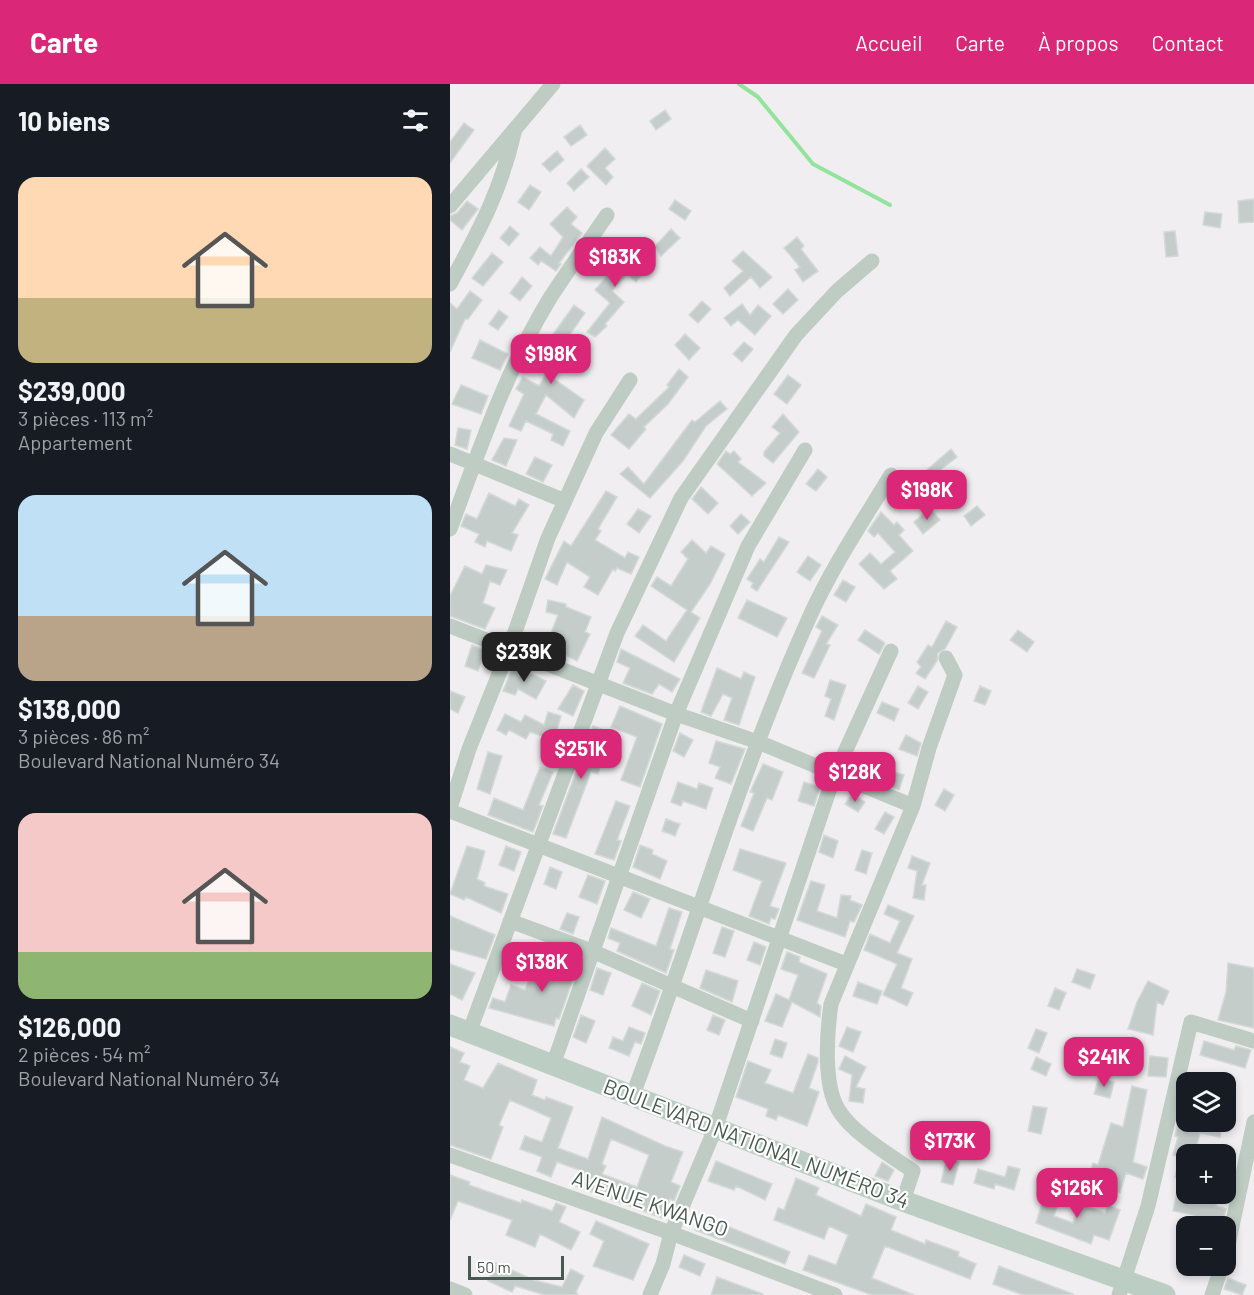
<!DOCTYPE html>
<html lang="fr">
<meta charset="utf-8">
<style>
body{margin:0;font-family:Barlow,sans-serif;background:#242831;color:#f1f3f6;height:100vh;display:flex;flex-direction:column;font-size:22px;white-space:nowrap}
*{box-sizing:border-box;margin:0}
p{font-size:20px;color:#9ea1a6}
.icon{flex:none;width:33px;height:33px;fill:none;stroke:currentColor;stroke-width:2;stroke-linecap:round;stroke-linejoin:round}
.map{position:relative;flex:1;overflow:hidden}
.details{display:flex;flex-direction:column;background:#171b24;width:450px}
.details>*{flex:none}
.tools{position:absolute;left:726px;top:988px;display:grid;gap:12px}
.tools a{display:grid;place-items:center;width:60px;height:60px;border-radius:12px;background:#171b24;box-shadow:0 3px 9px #0003;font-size:30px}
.scale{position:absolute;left:18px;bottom:15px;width:96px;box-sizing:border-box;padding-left:6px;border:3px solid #485a4f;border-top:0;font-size:16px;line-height:21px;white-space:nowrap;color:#485a4f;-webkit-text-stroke:4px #fff;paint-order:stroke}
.price{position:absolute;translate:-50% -51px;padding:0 14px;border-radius:12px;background:#db2777;color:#fff;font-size:20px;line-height:39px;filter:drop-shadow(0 2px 3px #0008)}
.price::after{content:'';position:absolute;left:50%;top:36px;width:18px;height:14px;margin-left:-9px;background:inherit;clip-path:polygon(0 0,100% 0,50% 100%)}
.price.active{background:#222;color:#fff}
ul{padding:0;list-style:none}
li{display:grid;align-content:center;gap:12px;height:318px;padding:0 18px}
li span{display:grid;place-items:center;height:186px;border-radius:18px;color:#555}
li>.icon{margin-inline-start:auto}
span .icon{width:108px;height:108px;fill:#fffc;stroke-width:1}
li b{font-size:26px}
h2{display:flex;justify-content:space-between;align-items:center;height:72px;padding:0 18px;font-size:26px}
header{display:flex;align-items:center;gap:36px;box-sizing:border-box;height:84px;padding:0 30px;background:#db2777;color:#fff}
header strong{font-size:28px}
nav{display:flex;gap:33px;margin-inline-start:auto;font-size:21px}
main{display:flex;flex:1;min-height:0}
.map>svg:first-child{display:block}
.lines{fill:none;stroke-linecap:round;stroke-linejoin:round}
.stream{stroke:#92e39c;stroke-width:4}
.building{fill:#c5cdca;stroke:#d3d9d7;stroke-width:1.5;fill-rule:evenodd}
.minor{stroke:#beccc3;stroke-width:15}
.secondary{stroke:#bccec4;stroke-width:21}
.labels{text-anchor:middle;stroke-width:4.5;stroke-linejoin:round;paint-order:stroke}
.street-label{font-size:21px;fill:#485a4f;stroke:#fff}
</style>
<header>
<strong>Carte</strong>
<nav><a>Accueil</a><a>Carte</a><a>À propos</a><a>Contact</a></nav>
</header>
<main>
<section class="details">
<h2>10 biens<svg class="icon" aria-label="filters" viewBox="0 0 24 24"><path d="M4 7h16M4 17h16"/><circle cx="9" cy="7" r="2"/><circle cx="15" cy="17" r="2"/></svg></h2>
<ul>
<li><span style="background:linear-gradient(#ffd9b3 65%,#c2b280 0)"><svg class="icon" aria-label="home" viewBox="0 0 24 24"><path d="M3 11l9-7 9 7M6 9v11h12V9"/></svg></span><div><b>$239,000</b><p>3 pièces · 113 m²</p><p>Appartement</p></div></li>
<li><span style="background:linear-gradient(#bfe0f5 65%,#b9a48a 0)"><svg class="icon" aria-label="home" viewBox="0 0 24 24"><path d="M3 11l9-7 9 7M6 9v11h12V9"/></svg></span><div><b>$138,000</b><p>3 pièces · 86 m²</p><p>Boulevard National Numéro 34</p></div></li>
<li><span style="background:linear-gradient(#f6c9c9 75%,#8fb573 0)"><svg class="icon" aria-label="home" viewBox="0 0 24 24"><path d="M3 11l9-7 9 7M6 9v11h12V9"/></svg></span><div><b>$126,000</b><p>2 pièces · 54 m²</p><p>Boulevard National Numéro 34</p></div></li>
</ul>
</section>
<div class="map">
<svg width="804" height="1211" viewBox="0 0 804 1211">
<rect width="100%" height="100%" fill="#f0eef0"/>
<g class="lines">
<path class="stream" d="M289,0L308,13L363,80L440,121"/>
</g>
<path class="building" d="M215,26L221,35L206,46L200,37Z
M14,39L24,46L0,79V58Z
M130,41L137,51L121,62L114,53Z
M155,64L165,75L155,84L163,93L156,101L137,82Z
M107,67L114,76L100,88L92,80Z
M131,85L139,93L124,107L117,99Z
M80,101L91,108L79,126L68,118Z
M804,115V138L789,139L788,117Z
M225,116L241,127L235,136L219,125Z
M17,117L28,125L12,146L0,136V132L7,129Z
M117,123L127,133L121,140L132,149L109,179L111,180L106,187L91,177L88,181L80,174L90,163L101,172L113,153L100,140Z
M755,128L772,130L770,144L753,141Z
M60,142L69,150L59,162L50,154Z
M221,145L230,154L211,172L205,162Z
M725,147L728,172L716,173L714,148Z
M347,153L354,162L351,165L368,187L353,198L345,186L350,183L334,164Z
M167,166L184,182L189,176L198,183L186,198L177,190L162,207L174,218L155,240L157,242L145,253L137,248L160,219L145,206L166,182L159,175Z
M293,167L322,193L310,204L301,193L280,212L274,204L293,187L282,177Z
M42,169L53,178L33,202L22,194Z
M72,193L82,202L70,217L60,209Z
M338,205L348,216L333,230L323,220Z
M20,207L32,216L18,235H15L0,268V219L7,225Z
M252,217L261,225L248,239L239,231Z
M292,220L300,231L308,221L321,232L305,251L288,236L281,242L274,234Z
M124,221L135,229L116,256L125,262L104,295L134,316L124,334L96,311L86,330L120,347L113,362L101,356L103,350L76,337L71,347L59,342L74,310L66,305L73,293L89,302L107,272L94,263Z
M49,226L58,233L48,246L39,240Z
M235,250L250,264L239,276L225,261Z
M30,256L58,270L50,286L22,274Z
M294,258L303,265L292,278L283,270Z
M229,285L238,293L218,320L194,343L196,345L179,365L161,351L179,330L186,335L219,303L217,301Z
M338,291L351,301L337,320L324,310Z
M11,301L38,312L31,330L2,320Z
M270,317L277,325L256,342L233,377L200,414L170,390L178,383L194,400L242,336L245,338Z
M333,330L349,348L323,379L314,372V368L330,349L322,343Z
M8,344L21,346L17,365L5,361Z
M54,354L67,356L56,382L42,376Z
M501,365L507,373L489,387L506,409L493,419L477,399L470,405L463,398Z
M276,367L280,370L284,367L291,375L288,378L316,399L302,412L267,380Z
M85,373L102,381L93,398L76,390Z
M368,385L377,393L366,407L356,400Z
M251,403L268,419L258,430L242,415Z
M156,407L167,413L148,445L151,447L145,456L175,474L178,468L189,473L181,490L167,484L165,487L163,485L148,511L134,503L140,493L117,478L107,501L95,495L114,457L121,462Z
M39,409L65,422L69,415L79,421L62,449L68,451L61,467L37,457L35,463L25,458L29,450L11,442L16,430L27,435Z
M527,422L535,431L521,442L514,432Z
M480,424L490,436L473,450L464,438Z
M188,425L201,432L189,449L177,440Z
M431,428L444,441L447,438L454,446L449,451L463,467L440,487L447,495L434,505L409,480L420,469L431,480L445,468L428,449L424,453L418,447Z
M291,430L300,438L288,450L280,442Z
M329,453L339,458L307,507L301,503L303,499L297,495L310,475L314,478Z
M242,456L256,469L261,462L275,470L260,500L241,528L250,534L224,578L185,552L193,541L216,557L237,526L201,502L207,493L221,502L238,475L231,468Z
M358,472L371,481L360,497L347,488Z
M36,481L57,486L50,501L40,497L33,519L45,524L35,545L0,532V512L15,482L32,490Z
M393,496L405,503L396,518L384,511Z
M98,516L116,520V523L141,533L135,548L140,550L127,577L107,567L105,572L94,567L108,531L96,528Z
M297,516L337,534L327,553L288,534Z
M372,532L388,541L376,560L380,561L364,594L352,589L372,547L366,543Z
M496,537L507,543L495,565L488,569L487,577L475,595L466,589L471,583L467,578L478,561L482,563Z
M415,546L435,559L429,570L408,556Z
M568,546L584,558L577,568L560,556Z
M22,561L35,566L28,587L15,582Z
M171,565L230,595L222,608L209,600L202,610L173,599L180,584L167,578Z
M64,581L96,597L86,615L68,605L65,611L53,607Z
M267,584L291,595L294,588L305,593L289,641L274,636L282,614L273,610L261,632L251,628Z
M380,596L396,601L384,636L375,632L381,615L375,612Z
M123,601L134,607L123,632L108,625Z
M468,602L478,608L468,625L458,619Z
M530,602L541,607L535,621L524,617Z
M0,607L15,613L8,629L0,625Z
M432,618L449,625L444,637L427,629Z
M170,622L212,640L190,703L171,696L187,653L161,643Z
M98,628L111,632L104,656L80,648L76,655L59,646L56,651L47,646L55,630L71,638L75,631L94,641Z
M143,642L158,648L148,676L152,677L148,690L141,688L116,754L103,750Z
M230,649L243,656L234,673L223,667Z
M456,651L471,659L467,672L449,665Z
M266,657L295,665L281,700L265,694L270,683L259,679Z
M38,668L52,672L40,710L27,705Z
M405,669L433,677L429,689L402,675Z
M313,680L333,688L322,716L317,714L303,747L291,742L304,709L300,708Z
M90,683L103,688L89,721L93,722L83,748L38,731L44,714L73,726Z
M441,687L454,691L449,706L437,701Z
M228,698L247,705L249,699L263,704L256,725L233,717L231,722L221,718Z
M354,698L370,703L364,722L348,717Z
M494,705L504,711L495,727L485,721Z
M402,710L415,718L408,728L395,720Z
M166,717L180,722L167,756L171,757L164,776L145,770Z
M435,728L444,733L434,750L425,745Z
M216,735L230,740L225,752L212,747Z
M374,751L388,757L383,774L369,768Z
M190,761L203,766L202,770L217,777L210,795L183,783Z
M17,762L35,767L27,795L35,799L34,802L58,810L51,829L16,813L14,816L0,810Z
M56,762L71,768L64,787L49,781Z
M290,765L336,779L320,822L329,825L325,835L321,834L319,840L299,832L312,797L283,786Z
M412,766L422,769L416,790L405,786Z
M462,772L480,779L472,801H476L474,816L463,814L467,787L458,784Z
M100,783L112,788L106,805L94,800Z
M138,791L155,797L147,820L129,813Z
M361,797L375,801L367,827L387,834L391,811L401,812L400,816L412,821L404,838L400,837L395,853L347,836Z
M183,808L200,815L191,834L174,826Z
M438,821L464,832L447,869L462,875L451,904L463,909L457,922L433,911L447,880L414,866L420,850L440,859L450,837L434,830Z
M219,824L232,828L220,865L224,866L216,889L167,867L170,859L158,854L161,844L206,862Z
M117,829L129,833L123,850L110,845Z
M0,832L45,851L36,875L0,865Z
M272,843L284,847L275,873L263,869Z
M304,858L316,863L310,881L297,876Z
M62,861L82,866L75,885L57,880Z
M101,862L117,868L115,873L129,878L109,935L106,934L104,942L39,924L43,914L55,918L61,901L75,906L81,889L101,897L108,876L97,871Z
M337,868L350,873L349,878L377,890L367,919L371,922L370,933L342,918L332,943L315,937L326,910L339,916L348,891L331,885Z
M778,879L804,884V944L768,936L776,908Z
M0,880L25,889L12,916L0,910Z
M147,884L161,889L153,911L140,906Z
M627,885L645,891L640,905L622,898Z
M256,886L288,897L282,918L250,904Z
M698,897L719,907L713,921L707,918L703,951L678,945L687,918Z
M408,898L432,907L427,920L403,912Z
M192,899L210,907L201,931L182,922Z
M605,904L616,909L609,926L598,922Z
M131,931L145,937L136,959L123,953Z
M263,931L275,936L269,951L257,946Z
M179,943L195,949L191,960L185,958L179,972L159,964L163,953L173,957Z
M397,943L411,948L403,968L389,962Z
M586,945L597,949L589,969L578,964Z
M325,955L337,959L332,974L320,970Z
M754,957L784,966L786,962L801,966L795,984L750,971Z
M0,963L14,969L10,978L20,982L14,996L33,1004L48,979L87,996L82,1011L95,1016L96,1013L123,1023L108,1064L138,1075L152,1033L215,1062L233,1068L221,1098L230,1102L224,1117L220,1115L212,1134L123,1101L129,1086L107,1078L101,1093L87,1087L92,1073L70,1065L75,1052L92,1058L101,1034L60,1016L49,1041L53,1043L41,1075L0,1061ZM161,1055L199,1071L187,1103L152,1090L156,1082L152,1080Z
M358,970L368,974V978L359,1004L369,1008L357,1042L328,1031L326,1036L316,1032L318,1025L286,1013L298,977L321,986L315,999L343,1009Z
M395,972L416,983L406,1003L415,1005L413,1019L399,1017L402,991L389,985Z
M700,972L718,974L716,993L698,992Z
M586,973L601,980L596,992L581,985Z
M649,994L664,998L660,1014L644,1010Z
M682,1002L697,1006L683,1078L697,1083L693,1095L676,1089L670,1109L638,1097L643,1079L648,1081L661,1039L673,1043Z
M583,1022L597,1024L591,1050L578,1047Z
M744,1038H773L770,1053L750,1049L744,1071H736V1110H770L766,1122L776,1125L771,1143L742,1139L744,1131L723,1127L729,1095L725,1093L730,1073L723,1071L728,1053L725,1052L728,1040L743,1044Z
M497,1074L509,1078L503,1101L491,1098Z
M266,1077L322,1100L315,1116L286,1102L284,1106L258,1097Z
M432,1078L444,1086L438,1097L425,1092Z
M558,1082L570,1085L564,1106L545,1100L544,1105L524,1099L528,1085L555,1093Z
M0,1091L20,1098L19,1101L71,1119L72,1116L102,1127L106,1119L116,1123L109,1138L130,1148L121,1166L90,1150L85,1163L56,1151L62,1136L8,1117L0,1136Z
M346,1094L369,1104L366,1111L411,1132L416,1120L446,1133L441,1146L475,1160L476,1156L509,1168L508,1172L526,1180L520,1195L435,1162L422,1194L464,1211H422L353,1186L359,1171L386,1181L398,1151L379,1142L374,1155L324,1136L328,1124L334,1126Z
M598,1100L613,1105L604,1132L623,1139L630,1119L655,1129L658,1121L670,1126L659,1156L644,1151L641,1160L586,1139Z
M251,1131L340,1168L335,1180L245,1146Z
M146,1137L199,1160L183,1196L143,1182L154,1157L140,1150Z
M234,1171L255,1180L250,1192L229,1183Z
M46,1179L84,1196L112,1203L121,1185L134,1192L126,1208L128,1211H95L65,1202L62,1208L38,1197Z
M549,1182L623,1210V1211H573L543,1200Z
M267,1193L313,1210V1211H261Z
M778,1194L796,1201L792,1211L774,1205Z"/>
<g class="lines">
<path class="minor" d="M0,122L103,0
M0,200C30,145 51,107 65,45
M0,370L115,417
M0,445C29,367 56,286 100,214C118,186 138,159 157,131
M0,542L226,630L308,658L463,722
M0,724L19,665L59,565L98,454L146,349L180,296
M0,727L396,880
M60,837L142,867L302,937
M19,949L167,549L231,414L346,251L387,207L422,177
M103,981L226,630L298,462L355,366
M182,1013C243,853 289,688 360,532C382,483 413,437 441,391
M0,1071L221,1149L385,1211
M453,1117L463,1087C441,1072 401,1048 388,1025C373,1000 377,948 381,920L463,722L479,664L505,591L496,574
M776,1171L804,1038
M0,1205L15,1211
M200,1211L213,1180L221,1149L265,1045L384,692L441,567
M669,1211L698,1122L741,938L804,957
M762,1211L772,1182"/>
<path class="secondary" d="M0,941L453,1117L715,1211"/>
</g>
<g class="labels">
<g class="street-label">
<text transform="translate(306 1060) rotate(21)" y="7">BOULEVARD NATIONAL NUMÉRO 34</text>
<text transform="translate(200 1120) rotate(19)" y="7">AVENUE KWANGO</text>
</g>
</g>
</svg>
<div class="tools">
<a><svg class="icon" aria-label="layers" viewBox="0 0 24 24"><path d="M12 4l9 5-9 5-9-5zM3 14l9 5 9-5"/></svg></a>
<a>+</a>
<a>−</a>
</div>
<div class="scale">50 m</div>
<b class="price" style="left:165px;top:204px">$183K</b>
<b class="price" style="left:101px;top:301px">$198K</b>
<b class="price" style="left:477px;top:437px">$198K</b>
<b class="price active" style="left:74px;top:599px">$239K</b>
<b class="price" style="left:131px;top:696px">$251K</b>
<b class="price" style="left:405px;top:719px">$128K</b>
<b class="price" style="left:92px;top:909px">$138K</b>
<b class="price" style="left:654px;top:1004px">$241K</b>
<b class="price" style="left:500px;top:1088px">$173K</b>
<b class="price" style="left:627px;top:1135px">$126K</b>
</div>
</main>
